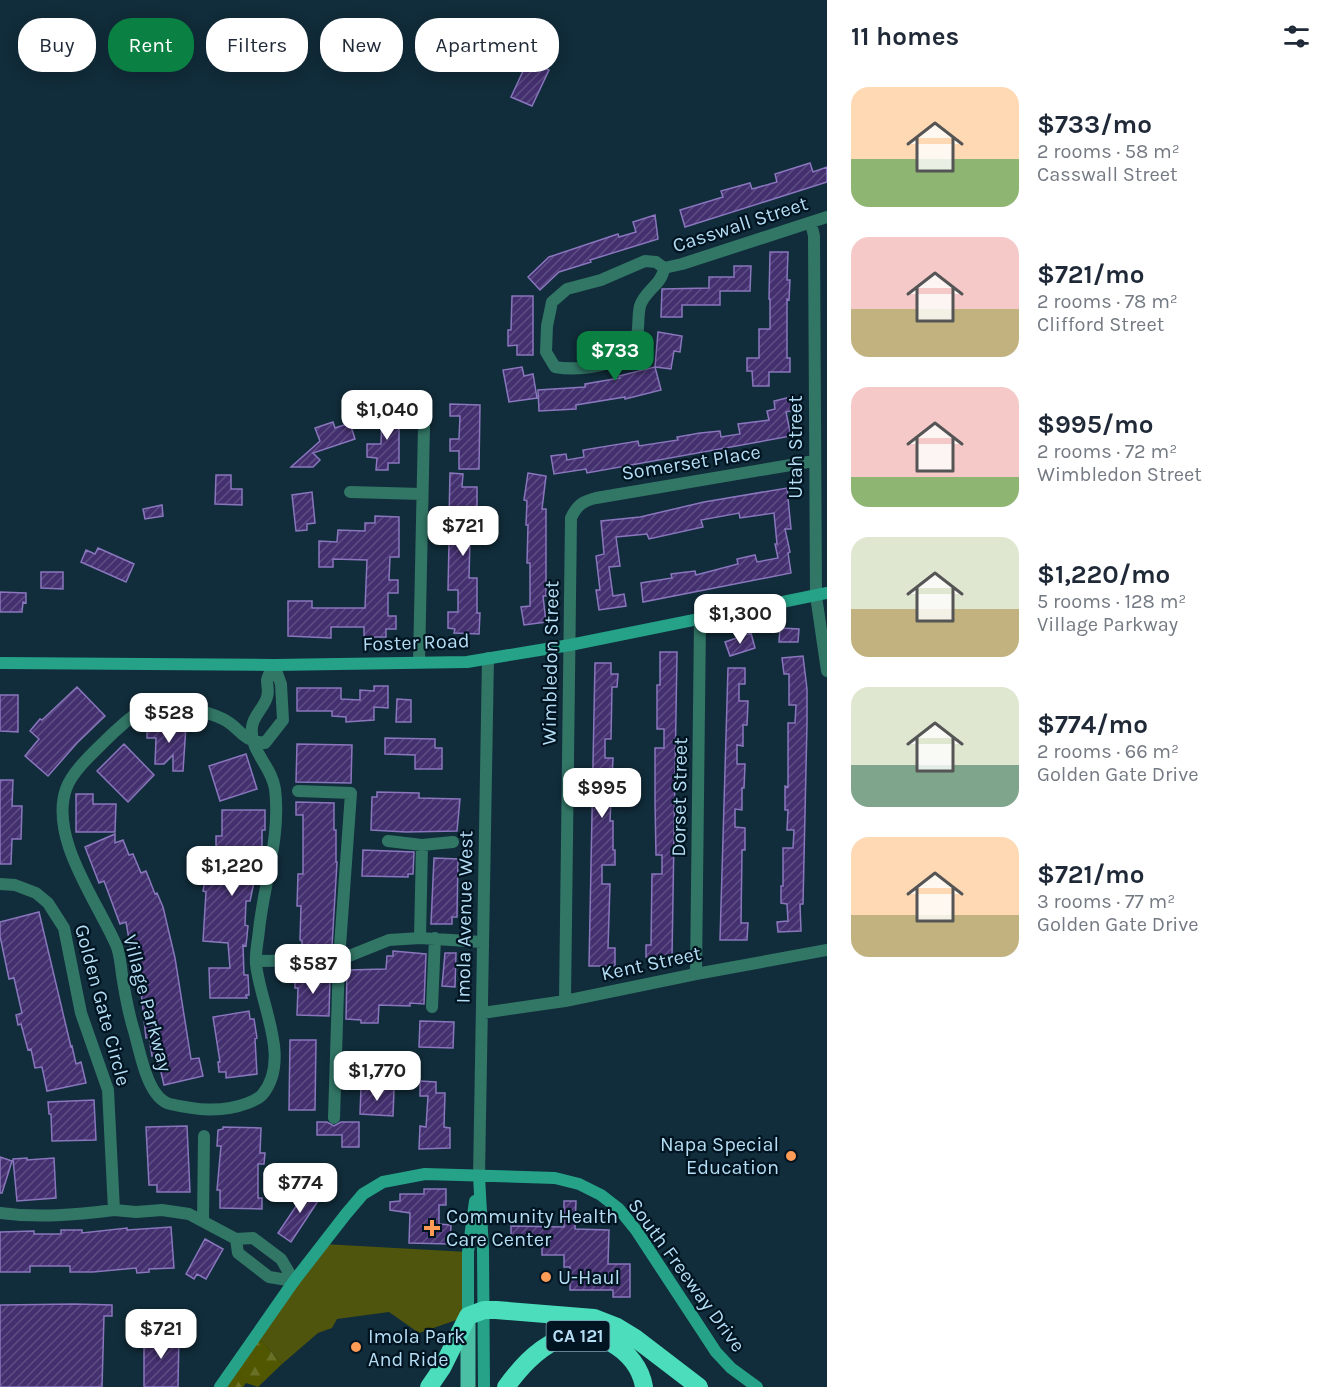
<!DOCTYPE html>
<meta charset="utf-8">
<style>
body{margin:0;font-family:Karla,sans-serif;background:#f6f6f7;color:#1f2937;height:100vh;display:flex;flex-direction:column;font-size:22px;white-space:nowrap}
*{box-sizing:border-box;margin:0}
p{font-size:20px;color:#747a83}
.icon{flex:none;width:33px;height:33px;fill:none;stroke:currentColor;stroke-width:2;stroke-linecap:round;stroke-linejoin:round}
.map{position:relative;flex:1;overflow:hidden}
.drawer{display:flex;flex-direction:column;background:#fff;width:510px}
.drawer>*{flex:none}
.hud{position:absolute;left:18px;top:18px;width:570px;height:54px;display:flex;gap:12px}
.price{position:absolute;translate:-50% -51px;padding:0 14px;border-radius:12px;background:#fff;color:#222;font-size:20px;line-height:39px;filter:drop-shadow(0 2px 3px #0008)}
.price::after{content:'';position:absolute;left:50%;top:36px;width:18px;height:14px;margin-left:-9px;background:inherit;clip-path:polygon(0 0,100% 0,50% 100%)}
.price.current{background:#0b8043;color:#fff}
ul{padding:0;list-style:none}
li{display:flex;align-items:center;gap:18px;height:150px;padding:0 24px}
li span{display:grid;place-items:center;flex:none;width:168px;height:120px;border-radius:18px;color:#555}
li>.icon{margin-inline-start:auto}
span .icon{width:72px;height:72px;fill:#fffc;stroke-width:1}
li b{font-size:26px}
h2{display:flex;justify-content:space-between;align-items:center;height:72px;padding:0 24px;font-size:26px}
.tag{padding:0 21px;border-radius:24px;background:#fff;box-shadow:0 3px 15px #0003;font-size:21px;line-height:54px}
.tag.current{background:#0b8043;color:#fff}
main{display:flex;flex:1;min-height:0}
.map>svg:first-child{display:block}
.grass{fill:#4f550d}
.forest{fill:url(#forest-firs)}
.building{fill:url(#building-hatch);stroke:#8977bd;stroke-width:1.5}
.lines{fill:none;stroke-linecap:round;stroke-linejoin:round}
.street{stroke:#327666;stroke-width:12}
.secondary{stroke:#25a288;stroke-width:12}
.primary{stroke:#4bbfa4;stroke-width:15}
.highway{stroke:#4bddbc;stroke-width:18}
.poi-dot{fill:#fd9c56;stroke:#001421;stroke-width:2}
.labels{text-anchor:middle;stroke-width:4.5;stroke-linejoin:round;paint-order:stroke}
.shield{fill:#001421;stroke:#7fa1b5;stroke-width:1.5}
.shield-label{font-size:18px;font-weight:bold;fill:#b5ddf4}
.street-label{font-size:20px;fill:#b5ddf4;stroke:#001421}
.poi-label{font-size:20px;fill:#b5ddf4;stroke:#001421;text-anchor:start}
</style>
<main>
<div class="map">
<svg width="827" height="1387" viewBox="0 0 827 1387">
<defs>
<pattern id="forest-firs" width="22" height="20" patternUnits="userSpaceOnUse" patternTransform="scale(1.5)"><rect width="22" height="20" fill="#515700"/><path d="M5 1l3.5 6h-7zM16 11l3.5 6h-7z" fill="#686f26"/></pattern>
<pattern id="building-hatch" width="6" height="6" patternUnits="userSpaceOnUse" patternTransform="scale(1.5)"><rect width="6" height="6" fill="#44306f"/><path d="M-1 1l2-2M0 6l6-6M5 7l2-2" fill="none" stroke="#5d4e84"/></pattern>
</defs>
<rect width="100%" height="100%" fill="#112c3a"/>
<path class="grass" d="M323,1244L468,1252V1316L419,1333L389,1312L337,1319L332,1328L318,1333L282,1364L257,1335Z"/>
<path class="forest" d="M257,1335L282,1364L258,1387L246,1383L243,1387H220Z"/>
<path class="building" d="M530,39L546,46L537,64L549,70L532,106L511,97L530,56L523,53Z
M810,163L813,172L827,167V182L685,227L680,210L723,197L721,191L750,183L752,189L777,182L775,174Z
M655,215L658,239L590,260L591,262L559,272L540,290L528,277L549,257L618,234L619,237L636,232L633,222Z
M770,252H788L787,280H790L789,300L787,299V358H790V372H769V386H753L752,371H747V358H759V329H770V299H769Z
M734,266H751L750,291H720V305H682V317H661L662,289L709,288V277H734Z
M512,296H533V355H517V345L508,346V330H511Z
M658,332L682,336L680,352L674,351L671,369L655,367L661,390L625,399V397L576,405V409L539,411L538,390L585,387V384L620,378L619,376L655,367Z
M522,367L524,376L533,374L537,398L509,402L503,370Z
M791,397L794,410L786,412L791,436L587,473L586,469L554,474L551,456L566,454L567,460L584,457L583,450L638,441L639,446L678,440L677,437L700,433L720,431L721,437L740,434L738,424L769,420L767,411L775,409L774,401Z
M450,404L480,405L479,469H459V451H450V439H459L460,416H450Z
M382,409H399V463H388V470H376L377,458L367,457V444H381Z
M333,422L335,428L350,423L355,439L313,453L320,460L313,467H291L320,441L315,428Z
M450,473L463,474L462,487H477V538H470L469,578H477V613H480L479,634L454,633L455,629L448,628V612H458V590H448L449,543H458L459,519H449Z
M528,473L546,476L542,509H546V596H543L546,622L524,625L521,607L530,606V563H527L528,525H526L527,501L524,500Z
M216,475H231V489H242V505L215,504Z
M787,488L791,529H785L790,552L788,553L791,573L643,602L641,583L672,578L671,574L695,571L696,575L738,564L737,559L755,555L757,562L778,558L775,544H777L774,513L740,518L739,513L701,520L703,527L649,539L647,534L616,537L620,566L609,567L613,596L624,594L626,606L599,610L596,590H600L596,556L604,554L601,521L640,517L704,502Z
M312,492L315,523L307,524V530L296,531L292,495Z
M162,505L163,516L145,519L143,509Z
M375,516L399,517V557H390L389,580H398V593H388V616H396V629H386V637H373V641H364V627H331V638L288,636V601H312V608H365L367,560L333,559V567H319V541L337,542L338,530L365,531V523H375Z
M98,548L134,564L126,582L81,562L86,550L95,554Z
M41,572H63V589L41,588Z
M0,592L26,593V603L23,602L22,612H0Z
M780,628L799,629L798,642H779Z
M751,633L755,648L730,656L725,642Z
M660,652H677L672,958L646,957V945H651L652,874H662V855H656L655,803V748H664V729H657V685H660Z
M803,656L807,689V723L803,904H800L801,931L778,932L777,922L788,921L787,904L781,903V886H783V848H793L794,830H787L788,810H785V786L788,787V723H795L796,705H789V674H784L782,658Z
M595,663H611V674H618L617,687H612L611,739H605V758H613L610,821H613V850H615V865H602V884H610L608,948H615V966H589Z
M728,668H745V684H739V701H748L747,725H743V746L737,745V764H745L744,788H742V810L735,809V827L745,828V850H742L741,923H748L747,940H720Z
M374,686H388V708L374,707V720L346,722V717L332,716V711H297V688H341V699L360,700V690L374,691Z
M77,687L105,716L77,743L48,776L25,756L39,739L30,731L40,719L42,720Z
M0,695H18V732L0,731Z
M397,699L411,700V722H396Z
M147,724L186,726L183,771H173V755L164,764H155L156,738H147Z
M385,738L435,739V748H442V769H415V755L385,754Z
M124,744L154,775L128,802L97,771Z
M297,744L352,745L351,783L296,782Z
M246,754L257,789L220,801L209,766Z
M0,780H13L12,806H22L21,839H12L11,864H0Z
M377,792L419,793V798L460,799L457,831L406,832L371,830L372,797H377Z
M76,794H93V804H116L115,832H76Z
M296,802L334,803V830H336V862H337L332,946L302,945V941L300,940L301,906H297L298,874H303V815H296Z
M222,810H265V830H262V848H257L251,881L254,882L250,901H246L245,925L248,926L246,946L243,945L244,975H248L249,995H246L247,998H210L209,968H230L228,943L203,941L206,892L203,891L205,880L207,881L212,855L216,856V836H222Z
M115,834V843L123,840L129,855L133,854L141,873L146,871L155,894L157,893L163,907L175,958L191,1059L199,1058L203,1076L164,1085L157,1055L152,1056L149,1037L146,1038L141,991H138L126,922L120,924L104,881L99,883L85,847Z
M363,850L414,852L413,874H408V877L362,876Z
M434,858L458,859L457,917H452V924H431Z
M39,912L71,1047L72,1046L76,1064L81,1062L86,1083L47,1091L42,1067L35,1068L31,1049L28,1050L21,1024L18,1025L16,1015L22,1013L14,978L9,979L0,936V922Z
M393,951L426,954L424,1004L410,1003V1006L379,1005L378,1023H361V1020L346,1019L347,970L386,969L387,956H393Z
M445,953H456L455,987L442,986Z
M295,973L330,977L329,1016L297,1015L298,988H295Z
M249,1011L250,1019H254L257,1038L255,1039L257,1074L226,1078V1072H219L218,1062H220L213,1017Z
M420,1021L454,1022L453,1048L419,1047Z
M290,1040H316L315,1110H289Z
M420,1081L436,1082V1093H445L444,1127L450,1128V1148L419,1149L420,1126L426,1127L428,1096H420Z
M361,1088L394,1089L393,1116L360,1114Z
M94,1100L96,1140L52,1141L51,1114H49L48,1102Z
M317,1122H327L334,1126L341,1122H359V1147H342V1135H317Z
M187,1126L190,1192H157V1185H149L146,1127Z
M223,1127L261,1128L260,1153H265L264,1164H258V1198H262V1209L220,1208V1190H217L221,1146H217L218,1130L223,1129Z
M0,1157L12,1161L2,1193H0Z
M27,1158V1160L54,1158L56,1198L17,1201L13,1159Z
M309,1187L322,1195L291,1242L278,1233Z
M424,1189H446V1205H439V1224L451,1225L450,1244L409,1243L410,1213L390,1210V1202L400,1201V1194H424Z
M564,1201H576L575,1229L609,1230L608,1264H630V1297H613V1290H570V1267H564V1255H542V1239L511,1238V1226L564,1227Z
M171,1227L174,1268L149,1269V1272L137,1273L136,1268L93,1272H70V1266H30V1272H0V1232L34,1231V1234H61V1230H82V1233L127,1228V1230Z
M205,1239L223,1249L206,1279L197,1274L194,1279L186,1274Z
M75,1304L112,1305V1316H104L102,1387H0V1305Z
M144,1334H179L178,1387H144Z"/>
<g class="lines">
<path class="street" d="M811,223L814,236L816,596L827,671
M664,268C662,285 645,290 640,306C637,318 640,332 635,343C626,367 576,371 555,367L546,352L547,326L552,302L567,289L601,280L645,261L656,262L664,268L682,264L827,217
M350,492L422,494
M419,662L424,426
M274,665C271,670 268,675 267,680C267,687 269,691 267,697C264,708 253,716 252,727C249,751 272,766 275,789C281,836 264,883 259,930C258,941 255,953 256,964C260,1004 292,1060 262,1095C258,1099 253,1101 248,1103C222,1113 196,1110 170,1104C147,1098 140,1051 134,1031C128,1012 125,994 122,975C121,966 120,956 117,947C98,902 49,839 66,789C72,771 96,750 109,737C121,726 139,707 156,706C177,705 204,710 223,719C241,728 241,741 265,743L283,720L281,684L274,665
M298,791L351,793L339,960L334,1118
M388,841L422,845L453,842
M0,884L15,885L36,893L48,903L64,928L81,1013L108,1090L114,1210C75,1215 38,1218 0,1213
M420,938L422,845
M256,961L339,960L389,940L420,938L482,942
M696,974L700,620
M565,1001L571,518C577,505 583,501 596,498L814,461
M432,1007L435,938
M482,1013L565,1001L696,974L827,950
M479,1176L488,658
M114,1210L136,1212L162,1210L189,1214L236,1239L253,1238L281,1259L294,1281
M203,1220L204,1136
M236,1239L238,1253L269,1277L294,1281"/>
<path class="secondary" d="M0,663L274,665L467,662L570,645L827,593
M479,1176L483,1249L484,1387
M468,1316V1252L475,1201
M220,1387L294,1281L346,1214L363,1194L383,1182L425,1174L555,1178L579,1184L601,1195L619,1209L636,1230L716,1352L731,1368L757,1387"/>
<path class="primary" d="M468,1387V1316"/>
<path class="highway" d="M429,1387L442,1368L468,1316L484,1310H496L594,1318L617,1327L635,1338L699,1387
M506,1387C520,1368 535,1351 557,1340C593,1324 638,1349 644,1387"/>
</g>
<g class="poi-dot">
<circle cx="791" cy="1156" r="6"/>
<path d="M429 1219h6v6h6v6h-6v6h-6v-6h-6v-6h6z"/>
<circle cx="546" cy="1277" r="6"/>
<circle cx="356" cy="1347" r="6"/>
</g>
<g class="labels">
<rect class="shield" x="546.5" y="1321" width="63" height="30" rx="4.5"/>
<g class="shield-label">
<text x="578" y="1342">CA 121</text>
</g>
<g class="street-label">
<text transform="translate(740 224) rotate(-18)" y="7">Casswall Street</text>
<text transform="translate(795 447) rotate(-90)" y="7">Utah Street</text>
<text transform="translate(691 462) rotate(-9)" y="7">Somerset Place</text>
<text transform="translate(416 642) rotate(-2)" y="7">Foster Road</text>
<text transform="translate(550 663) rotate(-89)" y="7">Wimbledon Street</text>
<text transform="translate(679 797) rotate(-89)" y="7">Dorset Street</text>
<text transform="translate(464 917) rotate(-89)" y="7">Imola Avenue West</text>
<text transform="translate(651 963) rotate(-12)" y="7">Kent Street</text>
<text transform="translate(148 1003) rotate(75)" y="7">Village Parkway</text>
<text transform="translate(103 1005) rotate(75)" y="7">Golden Gate Circle</text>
<text transform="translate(687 1275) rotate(54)" y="7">South Freeway Drive</text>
</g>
<g class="poi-label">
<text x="779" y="1151" text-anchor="end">Napa Special<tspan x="779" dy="23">Education</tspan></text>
<text x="446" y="1223">Community Health<tspan x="446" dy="23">Care Center</tspan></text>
<text x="558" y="1284">U-Haul</text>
<text x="368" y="1343">Imola Park<tspan x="368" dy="23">And Ride</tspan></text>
</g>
</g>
</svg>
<b class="price current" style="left:615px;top:382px">$733</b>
<b class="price" style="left:387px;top:441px">$1,040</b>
<b class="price" style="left:463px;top:557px">$721</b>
<b class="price" style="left:740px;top:645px">$1,300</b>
<b class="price" style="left:169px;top:744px">$528</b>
<b class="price" style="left:602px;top:819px">$995</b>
<b class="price" style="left:232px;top:897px">$1,220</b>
<b class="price" style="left:313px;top:995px">$587</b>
<b class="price" style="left:377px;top:1102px">$1,770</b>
<b class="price" style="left:300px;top:1214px">$774</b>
<b class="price" style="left:161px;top:1360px">$721</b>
<div class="hud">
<a class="tag">Buy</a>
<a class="tag current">Rent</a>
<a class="tag">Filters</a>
<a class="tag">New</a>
<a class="tag">Apartment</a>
</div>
</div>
<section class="drawer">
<h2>11 homes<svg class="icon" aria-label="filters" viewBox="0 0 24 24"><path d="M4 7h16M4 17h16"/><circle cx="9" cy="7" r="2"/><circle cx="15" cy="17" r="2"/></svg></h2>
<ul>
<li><span style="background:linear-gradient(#ffd9b3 60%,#8fb573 0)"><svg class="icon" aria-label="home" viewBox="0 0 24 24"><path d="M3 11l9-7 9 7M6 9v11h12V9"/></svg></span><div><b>$733/mo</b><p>2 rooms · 58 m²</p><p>Casswall Street</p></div></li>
<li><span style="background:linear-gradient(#f6c9c9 60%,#c2b280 0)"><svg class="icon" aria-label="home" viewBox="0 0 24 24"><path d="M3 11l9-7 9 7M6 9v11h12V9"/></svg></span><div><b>$721/mo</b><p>2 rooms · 78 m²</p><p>Clifford Street</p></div></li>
<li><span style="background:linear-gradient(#f6c9c9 75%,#8fb573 0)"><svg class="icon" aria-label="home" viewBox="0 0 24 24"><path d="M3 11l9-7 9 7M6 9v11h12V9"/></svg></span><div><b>$995/mo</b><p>2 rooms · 72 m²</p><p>Wimbledon Street</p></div></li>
<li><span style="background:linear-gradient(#dfe7d0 60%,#c2b280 0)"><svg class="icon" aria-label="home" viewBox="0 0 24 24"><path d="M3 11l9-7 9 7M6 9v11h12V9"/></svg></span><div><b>$1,220/mo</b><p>5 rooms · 128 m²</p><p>Village Parkway</p></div></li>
<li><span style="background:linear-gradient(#dfe7d0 65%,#7fa58c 0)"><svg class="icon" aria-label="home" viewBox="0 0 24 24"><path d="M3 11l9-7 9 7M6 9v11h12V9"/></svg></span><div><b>$774/mo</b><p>2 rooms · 66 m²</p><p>Golden Gate Drive</p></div></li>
<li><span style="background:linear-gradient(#ffd9b3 65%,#c2b280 0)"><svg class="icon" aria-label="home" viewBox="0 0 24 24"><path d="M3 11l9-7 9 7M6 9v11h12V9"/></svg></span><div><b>$721/mo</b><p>3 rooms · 77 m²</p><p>Golden Gate Drive</p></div></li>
</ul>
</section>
</main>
